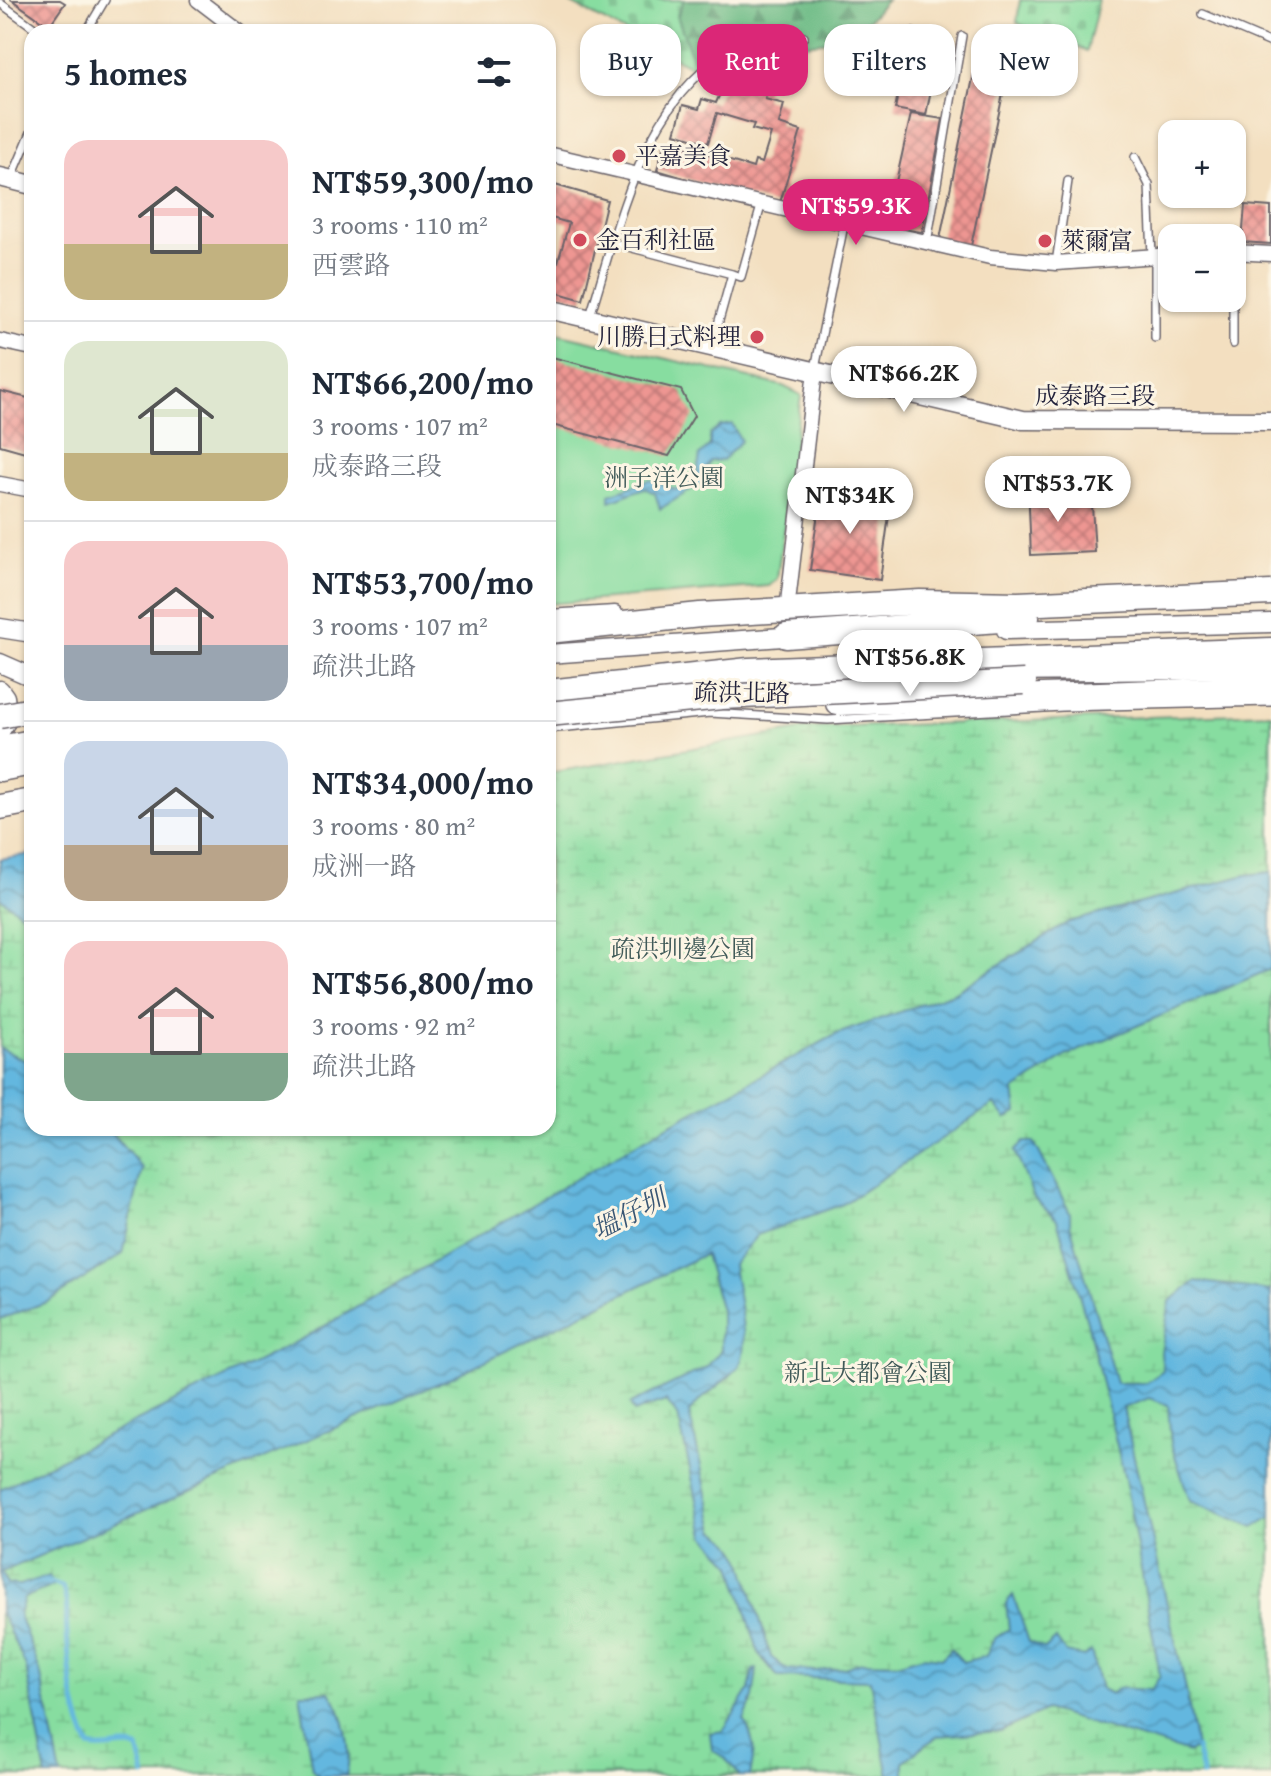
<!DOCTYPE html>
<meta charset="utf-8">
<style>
body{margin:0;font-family:"Gentium Book Plus","Noto Serif TC",serif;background:#f6f6f7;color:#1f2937;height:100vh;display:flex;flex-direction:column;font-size:30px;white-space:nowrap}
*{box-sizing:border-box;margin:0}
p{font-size:26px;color:#747a83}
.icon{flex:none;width:44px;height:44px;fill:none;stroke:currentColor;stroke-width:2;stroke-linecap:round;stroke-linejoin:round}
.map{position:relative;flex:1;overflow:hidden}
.panel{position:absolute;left:24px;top:24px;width:532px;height:1112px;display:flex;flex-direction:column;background:#fff;border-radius:24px;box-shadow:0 2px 6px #0004}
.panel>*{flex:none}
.banner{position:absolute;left:580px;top:24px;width:570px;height:72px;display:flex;gap:16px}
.controls{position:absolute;left:1158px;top:120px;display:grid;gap:16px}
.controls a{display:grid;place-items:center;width:88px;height:88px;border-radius:16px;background:#fff;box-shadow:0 2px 6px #0004;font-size:40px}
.price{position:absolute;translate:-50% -68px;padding:0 18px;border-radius:28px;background:#fff;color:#222;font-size:26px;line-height:52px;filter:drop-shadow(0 2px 4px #0008)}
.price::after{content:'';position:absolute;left:50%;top:48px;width:24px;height:18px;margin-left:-12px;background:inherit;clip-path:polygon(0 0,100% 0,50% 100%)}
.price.active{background:#db2777;color:#fff}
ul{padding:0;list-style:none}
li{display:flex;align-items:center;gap:24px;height:200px;padding:0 40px}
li+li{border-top:2px solid #e0e1e3}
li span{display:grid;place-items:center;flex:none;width:224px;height:160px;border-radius:24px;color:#555}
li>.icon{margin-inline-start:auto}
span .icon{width:96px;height:96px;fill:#fffc;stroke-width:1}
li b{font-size:34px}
h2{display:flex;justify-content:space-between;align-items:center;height:96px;padding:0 40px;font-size:34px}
.pill{padding:0 28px;border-radius:24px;background:#fff;box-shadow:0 2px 6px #0004;font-size:28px;line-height:72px}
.pill.active{background:#db2777;color:#fff}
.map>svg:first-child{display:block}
.green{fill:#87dda0;stroke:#54806e;stroke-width:2}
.forest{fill:url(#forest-firs);stroke:#486f60;stroke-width:2}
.wetland{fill:url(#wetland-marsh);stroke:#54806e;stroke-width:2}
.cemetery{fill:url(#cemetery-stones);stroke:#54806e;stroke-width:2}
.water{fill:url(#water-waves);stroke:#426c8d;stroke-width:2}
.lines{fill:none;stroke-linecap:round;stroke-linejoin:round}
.stream{stroke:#63b7df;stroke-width:5}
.building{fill:url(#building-cross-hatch)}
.lane-casing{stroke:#6b646a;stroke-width:10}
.street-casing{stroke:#6b646a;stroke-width:17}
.secondary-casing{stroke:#6b646a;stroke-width:21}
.highway-casing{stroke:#6b646a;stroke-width:27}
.lane{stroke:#fff;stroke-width:7}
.street{stroke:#fff;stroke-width:14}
.secondary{stroke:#fff;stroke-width:18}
.highway{stroke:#fff;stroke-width:24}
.highway-bridge-casing{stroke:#6b646a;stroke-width:27;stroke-linecap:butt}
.highway-bridge{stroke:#fff;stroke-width:24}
.poi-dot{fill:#d1495b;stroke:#fcf5e5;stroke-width:3}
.labels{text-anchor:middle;stroke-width:6;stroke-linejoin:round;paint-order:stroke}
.poi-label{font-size:24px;fill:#22223b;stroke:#fcf5e5;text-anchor:start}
.street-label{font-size:24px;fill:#22223b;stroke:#fcf5e5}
.park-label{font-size:24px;fill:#405a59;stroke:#fcf5e5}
.water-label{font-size:26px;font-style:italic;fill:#395674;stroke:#fcf5e5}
</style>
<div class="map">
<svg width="1271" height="1776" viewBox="0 0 1271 1776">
<defs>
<pattern id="forest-firs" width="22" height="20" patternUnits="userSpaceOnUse" patternTransform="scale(2)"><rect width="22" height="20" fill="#6dbc86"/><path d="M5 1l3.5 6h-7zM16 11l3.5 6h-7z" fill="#59986f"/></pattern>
<pattern id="wetland-marsh" width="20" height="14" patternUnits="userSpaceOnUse" patternTransform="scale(2)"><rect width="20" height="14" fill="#87dda0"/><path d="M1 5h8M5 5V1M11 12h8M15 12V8" fill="none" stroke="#74bd8b"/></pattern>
<pattern id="cemetery-stones" width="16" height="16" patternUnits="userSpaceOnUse" patternTransform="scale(2)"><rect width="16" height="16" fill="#87dda0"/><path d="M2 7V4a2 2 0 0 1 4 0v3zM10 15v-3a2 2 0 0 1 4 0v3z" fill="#74bd8b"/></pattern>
<pattern id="water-waves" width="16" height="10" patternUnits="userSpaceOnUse" patternTransform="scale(2)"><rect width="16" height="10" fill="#63b7df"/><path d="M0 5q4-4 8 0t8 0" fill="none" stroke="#5194b6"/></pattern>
<pattern id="building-cross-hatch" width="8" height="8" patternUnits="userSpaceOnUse" patternTransform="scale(2)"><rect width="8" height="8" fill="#ee9692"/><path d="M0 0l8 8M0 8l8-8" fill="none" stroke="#c07a78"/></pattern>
</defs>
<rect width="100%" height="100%" fill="#fcf5e5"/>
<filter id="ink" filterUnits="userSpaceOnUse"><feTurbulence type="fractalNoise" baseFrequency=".0125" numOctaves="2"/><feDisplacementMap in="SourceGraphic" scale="16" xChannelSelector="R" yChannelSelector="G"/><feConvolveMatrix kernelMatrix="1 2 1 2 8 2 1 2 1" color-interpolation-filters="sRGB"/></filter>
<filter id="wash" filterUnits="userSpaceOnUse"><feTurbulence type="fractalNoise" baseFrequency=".006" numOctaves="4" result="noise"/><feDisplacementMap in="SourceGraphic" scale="32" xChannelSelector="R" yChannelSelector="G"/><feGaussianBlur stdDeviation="1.8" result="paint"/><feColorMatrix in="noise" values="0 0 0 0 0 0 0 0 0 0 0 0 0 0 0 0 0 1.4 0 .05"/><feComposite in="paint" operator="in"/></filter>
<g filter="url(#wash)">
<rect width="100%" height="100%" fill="#f3dfc0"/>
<path class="green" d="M548,331L783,386L801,395L777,579L769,586L548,604Z"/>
<path class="forest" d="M684,0H887L851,39L774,47L696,69L677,16Z"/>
<path class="wetland" d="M1271,713V1776H0V867L32,861V1128H548V773L811,728Z"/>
<path class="cemetery" d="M564,0H684L677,16L696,69Z
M1020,0H1099L1087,51L1017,23Z"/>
<path class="water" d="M732,424L741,441L723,460L711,461L704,472L705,481L660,509L655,493L644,488L610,501V494L650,480L676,490L696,479L700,455L710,446V434L720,426Z
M32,854V936L23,915L0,898V859Z
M1271,872V969L1066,1056L1014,1091L1017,1113L1006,1119L994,1104L843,1204L757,1235L733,1264C735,1289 754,1352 736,1370C721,1385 703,1395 689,1412L715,1530L731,1543L742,1559L771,1657L786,1669L815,1671L844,1668L862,1662L900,1663L923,1656L942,1658L951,1649L963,1662L986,1656L994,1639L1009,1629L1006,1603L1013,1595L1029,1642L1045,1649L1056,1639L1066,1653L1084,1657L1091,1651L1101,1689L1111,1694L1118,1688L1151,1690L1160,1676L1125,1479L1087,1321L1057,1220L1034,1198L1015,1151L1024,1142H1034L1070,1213V1224L1116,1383H1146L1163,1371L1161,1353L1170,1301L1196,1281L1271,1291V1517L1254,1527L1190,1501L1171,1444L1168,1405L1149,1398L1123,1408L1186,1689L1196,1748L1189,1753L1046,1710L1001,1731L938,1736L904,1761V1776H889L870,1680L778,1677L759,1654L732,1565L705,1535L678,1416L666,1401L634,1412L630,1404L707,1367L721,1350V1311L705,1254L448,1379L2,1572L7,1584L19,1585L49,1576L52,1586L24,1598L19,1615L40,1671L61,1776H46L26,1667L0,1611V1489L304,1338L658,1131L837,1034L953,993L1069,922L1246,875Z
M0,1048L32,1064V1128H108L142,1168L123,1254L47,1302L0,1319Z
M757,1669L753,1698L744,1720C756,1743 755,1751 750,1776H740L725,1758L712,1750L710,1733L723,1731L749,1690L753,1670Z
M330,1692C345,1713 353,1751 346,1776H319L312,1770L300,1693Z"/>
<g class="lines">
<path class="stream" d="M51,1582L62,1586C70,1608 65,1614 67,1635C70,1671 73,1715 90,1747C107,1752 122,1742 138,1748L145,1776
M1196,1748L1203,1776"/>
</g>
<g id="blocks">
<path class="building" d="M12,0H60L65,3L49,26Z
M911,28L942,34L926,115L895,109Z
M981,39L1013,46L971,246L940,239Z
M726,80L767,88L765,99L784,104L779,124L801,131L779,206L657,170L665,141L753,168L755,161L762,163L771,134L752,129L754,124L717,113L708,143L675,133L683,105L699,109L702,99L716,103Z
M911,114L943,119L922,232L886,227Z
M548,183L607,200L583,300L548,290V259L558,262L569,223L548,217Z
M1245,205L1271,207V244L1242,242Z
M548,356L681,390L694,416L669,456L548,424Z
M0,391L32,399V454L0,445Z
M1057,483L1058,508L1092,506L1095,552L1031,555L1028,484Z
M821,491L891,501L880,580L810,570Z"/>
</g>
</g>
<g filter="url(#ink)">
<use href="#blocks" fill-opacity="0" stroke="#6b646a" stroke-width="2"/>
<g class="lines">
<defs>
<path id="lane" d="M0,3L40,32
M1203,14L1271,43
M86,32L105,0
M1135,157L1149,185L1152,256
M12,177L32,130
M613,243L732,274
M927,243L962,36
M1233,252V344
M1056,263L1068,181
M590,316C620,222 644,89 744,44C761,36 785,44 804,37
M1155,338V256
M712,346L732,274L741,277L761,206
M815,369L844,225
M548,729L710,713L828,720L1063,707L1271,702"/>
<path id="street" d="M198,0L240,32
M548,154L990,257L1056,263L1172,255
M1232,252L1271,254
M0,341L32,348
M0,484L32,490
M788,602L815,371
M548,617L615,613"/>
<path id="secondary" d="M0,177L32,185
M548,309L1023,420L1271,421
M0,628L32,633
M1006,630L1271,623
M548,654L796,636
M0,663L32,677
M1005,672L1271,669
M0,690L5,697L8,719L0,731"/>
<path id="highway" d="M548,631L700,615L920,602L1018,604L1271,593
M786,636L1027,618
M548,692L749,670L1271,650
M838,703L1271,688
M0,748L32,742
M0,769L32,763
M0,807L32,801"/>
</defs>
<use href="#lane" class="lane-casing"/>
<use href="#street" class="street-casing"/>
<use href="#secondary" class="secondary-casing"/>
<use href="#highway" class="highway-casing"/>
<use href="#lane" class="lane"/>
<use href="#street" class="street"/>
<use href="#secondary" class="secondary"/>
<use href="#highway" class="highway"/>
<defs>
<path id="highway-bridge" d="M548,714L722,697L1024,682
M0,716L32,710"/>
</defs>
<use href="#highway-bridge" class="highway-bridge-casing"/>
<use href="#highway-bridge" class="highway-bridge"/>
</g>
</g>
<g class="poi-dot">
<circle cx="619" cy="156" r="8"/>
<circle cx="580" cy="240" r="8"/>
<circle cx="1045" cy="241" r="8"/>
<circle cx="757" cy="337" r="8"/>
</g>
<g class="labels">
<g class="poi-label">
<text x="635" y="164">平嘉美食</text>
<text x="596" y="248">金百利社區</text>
<text x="1061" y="249">萊爾富</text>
<text x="741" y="345" text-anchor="end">川勝日式料理</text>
</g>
<g class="street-label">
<text x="1095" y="404">成泰路三段</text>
<text transform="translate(742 693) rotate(1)" y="8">疏洪北路</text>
</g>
<g class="park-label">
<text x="664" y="486">洲子洋公園</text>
<text x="683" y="957">疏洪圳邊公園</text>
<text x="868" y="1381">新北大都會公園</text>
</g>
<g class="water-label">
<text transform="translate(629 1214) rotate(-27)" y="9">塭仔圳</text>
</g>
</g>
</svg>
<div class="controls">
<a>+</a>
<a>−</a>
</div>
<b class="price active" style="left:856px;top:247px">NT$59.3K</b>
<b class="price" style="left:904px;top:414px">NT$66.2K</b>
<b class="price" style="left:1058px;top:524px">NT$53.7K</b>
<b class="price" style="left:850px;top:536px">NT$34K</b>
<b class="price" style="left:910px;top:698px">NT$56.8K</b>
<div class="banner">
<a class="pill">Buy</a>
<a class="pill active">Rent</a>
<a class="pill">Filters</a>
<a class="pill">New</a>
</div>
<section class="panel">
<h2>5 homes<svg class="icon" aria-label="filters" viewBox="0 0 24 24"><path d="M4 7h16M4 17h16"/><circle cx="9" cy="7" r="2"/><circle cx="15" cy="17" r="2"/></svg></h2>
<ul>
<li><span style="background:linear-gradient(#f6c9c9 65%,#c2b280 0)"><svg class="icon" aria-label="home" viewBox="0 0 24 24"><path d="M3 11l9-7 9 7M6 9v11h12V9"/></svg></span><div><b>NT$59,300/mo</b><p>3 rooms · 110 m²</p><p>西雲路</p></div></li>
<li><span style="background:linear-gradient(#dfe7d0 70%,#c2b280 0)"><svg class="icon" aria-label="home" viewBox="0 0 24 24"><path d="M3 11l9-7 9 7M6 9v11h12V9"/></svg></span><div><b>NT$66,200/mo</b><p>3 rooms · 107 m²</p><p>成泰路三段</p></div></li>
<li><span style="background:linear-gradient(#f6c9c9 65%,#9aa5b1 0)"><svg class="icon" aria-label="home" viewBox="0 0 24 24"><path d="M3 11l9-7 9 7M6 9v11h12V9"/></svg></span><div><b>NT$53,700/mo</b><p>3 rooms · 107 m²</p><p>疏洪北路</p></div></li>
<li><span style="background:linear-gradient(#c9d6e8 65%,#b9a48a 0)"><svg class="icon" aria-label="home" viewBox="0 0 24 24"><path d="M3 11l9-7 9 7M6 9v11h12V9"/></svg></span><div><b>NT$34,000/mo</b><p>3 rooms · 80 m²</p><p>成洲一路</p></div></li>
<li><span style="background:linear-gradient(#f6c9c9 70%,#7fa58c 0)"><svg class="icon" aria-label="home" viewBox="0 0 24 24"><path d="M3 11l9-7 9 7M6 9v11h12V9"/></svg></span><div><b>NT$56,800/mo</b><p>3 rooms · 92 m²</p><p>疏洪北路</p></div></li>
</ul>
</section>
</div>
